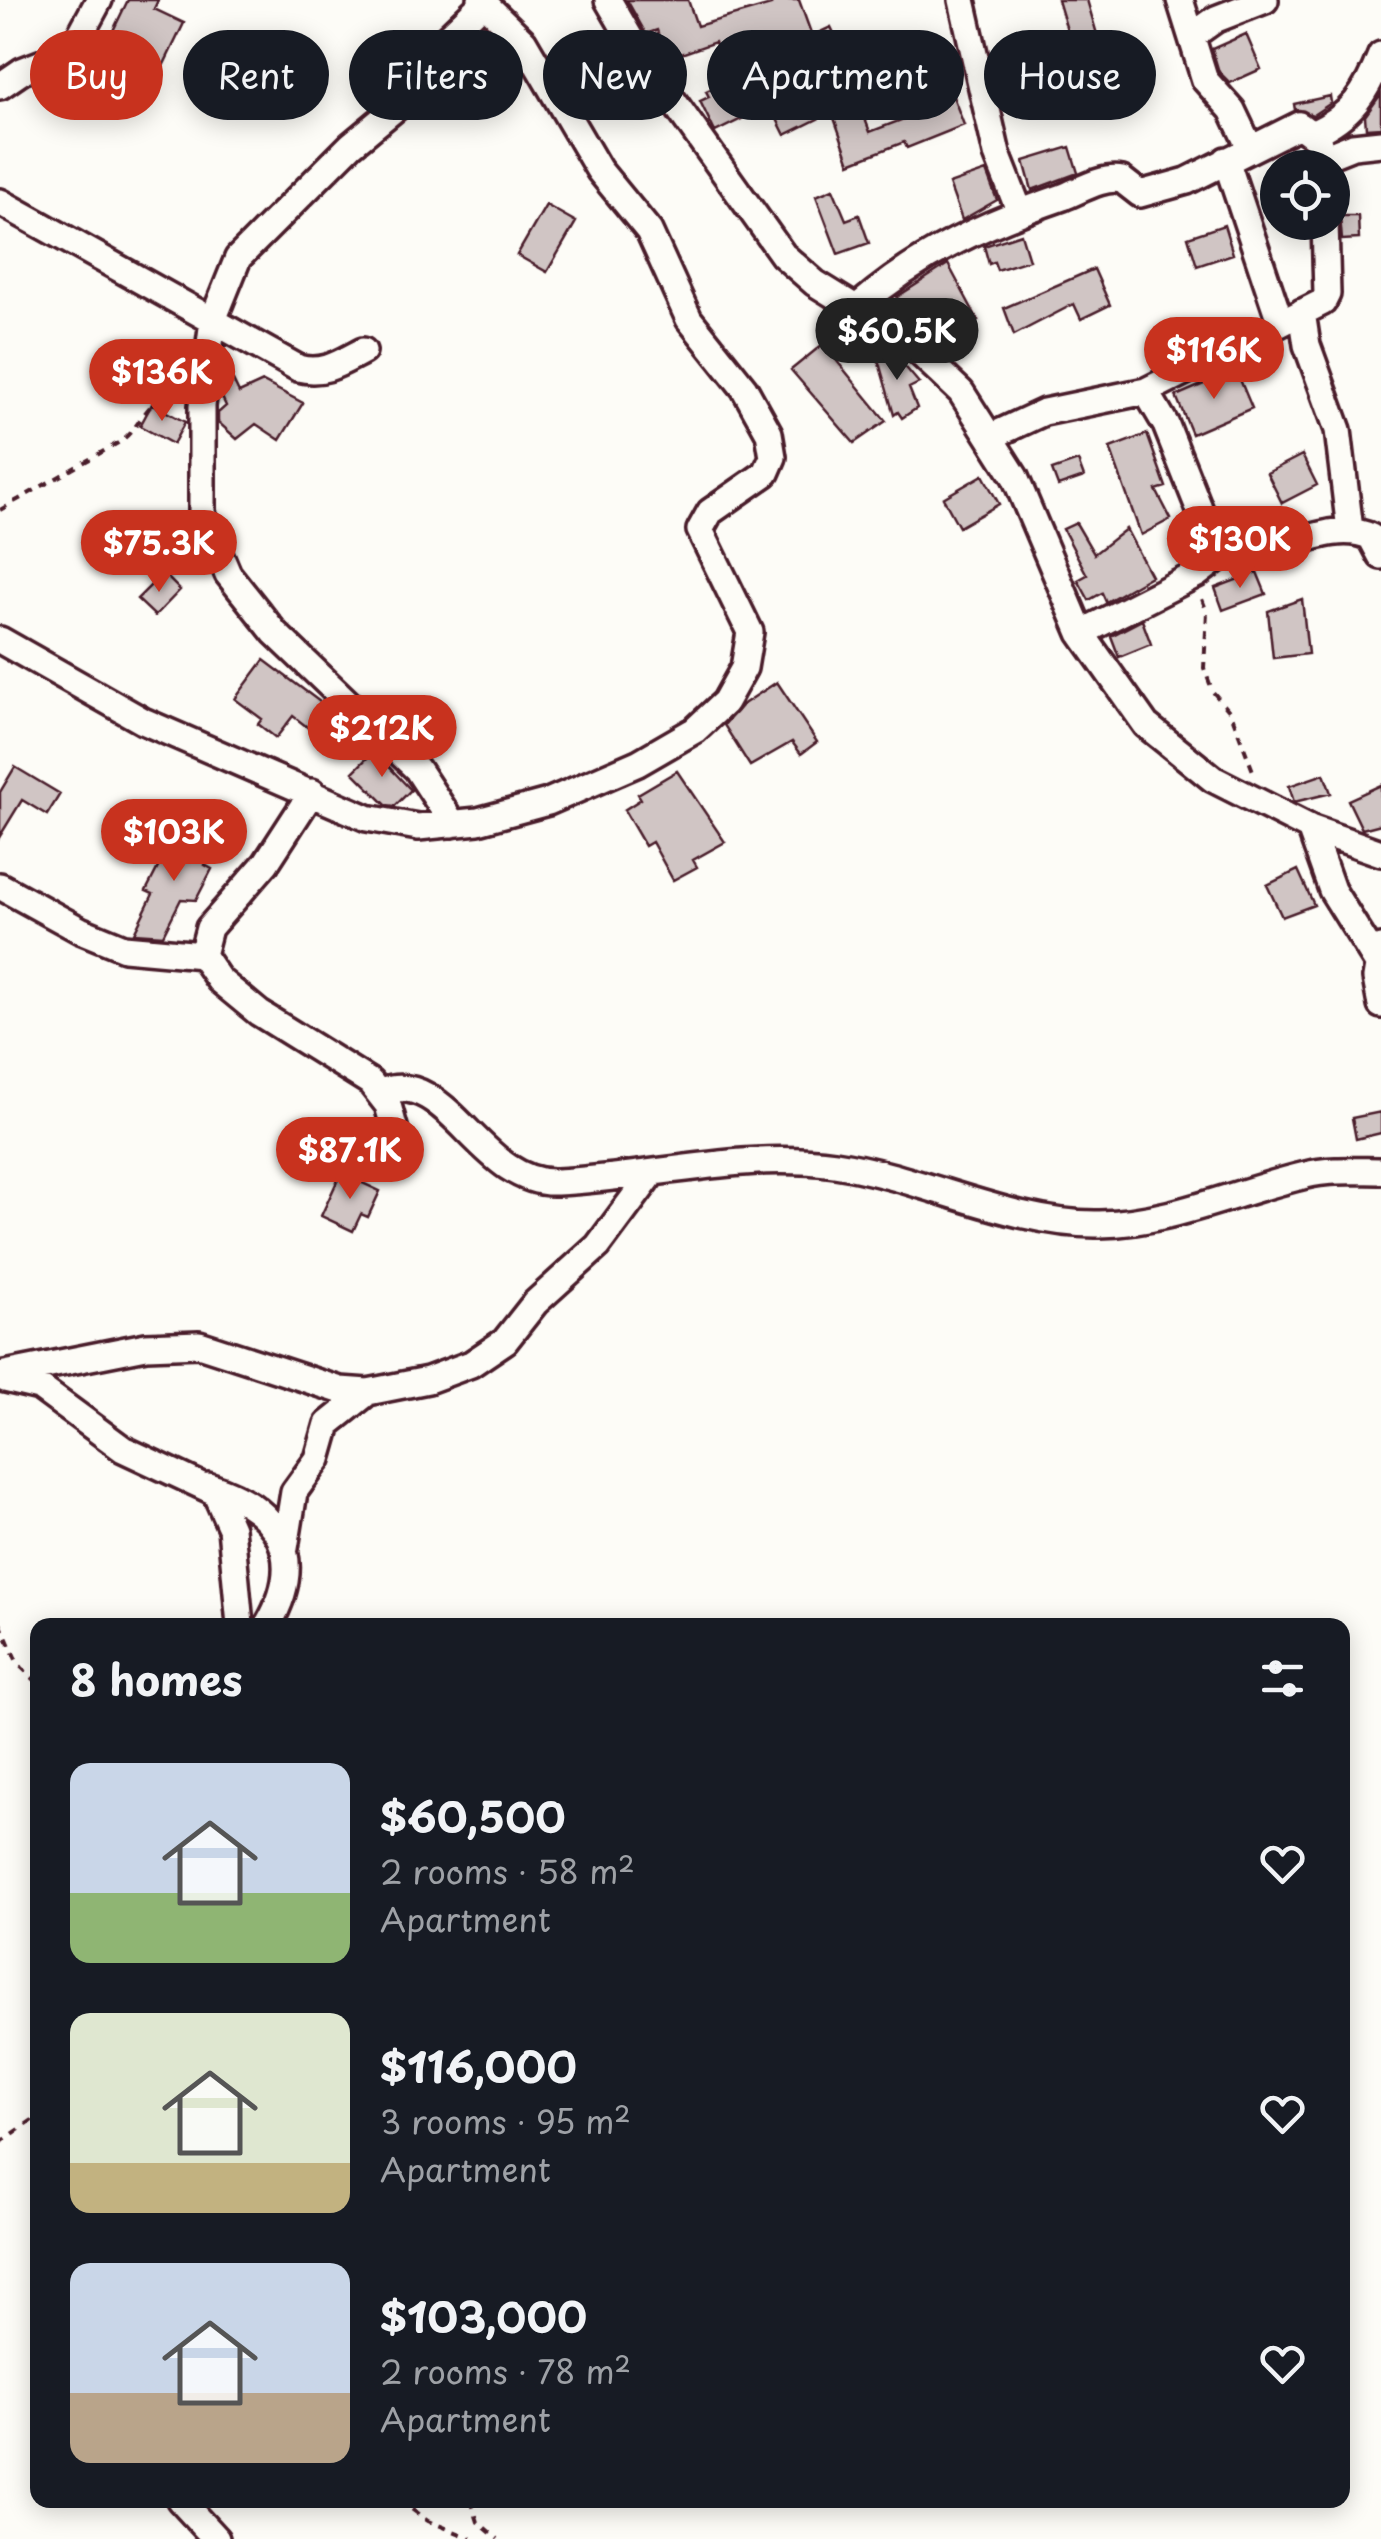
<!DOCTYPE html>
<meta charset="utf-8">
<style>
body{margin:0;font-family:"Playpen Sans",sans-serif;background:#242831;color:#f1f3f6;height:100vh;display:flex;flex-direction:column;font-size:38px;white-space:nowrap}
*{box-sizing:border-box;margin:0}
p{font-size:32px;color:#9ea1a6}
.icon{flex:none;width:55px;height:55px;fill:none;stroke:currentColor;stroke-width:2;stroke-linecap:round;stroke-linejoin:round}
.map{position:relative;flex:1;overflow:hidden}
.details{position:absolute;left:30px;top:1618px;width:1320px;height:890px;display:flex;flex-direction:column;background:#171b24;border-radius:20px;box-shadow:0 5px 25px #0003}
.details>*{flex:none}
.top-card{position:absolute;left:30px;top:30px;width:1322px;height:90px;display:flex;gap:20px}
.controls{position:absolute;left:1260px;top:150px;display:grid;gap:20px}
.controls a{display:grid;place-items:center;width:90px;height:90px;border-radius:50%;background:#171b24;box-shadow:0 5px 25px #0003;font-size:50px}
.price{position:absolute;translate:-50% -85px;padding:0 22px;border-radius:35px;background:#c8321e;color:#fff;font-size:32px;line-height:65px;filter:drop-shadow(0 2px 5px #0008)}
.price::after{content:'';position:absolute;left:50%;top:60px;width:30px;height:22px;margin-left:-15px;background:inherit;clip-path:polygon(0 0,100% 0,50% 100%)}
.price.active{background:#222;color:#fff}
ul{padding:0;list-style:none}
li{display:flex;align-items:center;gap:30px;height:250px;padding:0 40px}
li span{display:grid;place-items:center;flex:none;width:280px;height:200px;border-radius:20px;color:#555}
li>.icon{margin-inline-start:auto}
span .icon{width:120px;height:120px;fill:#fffc;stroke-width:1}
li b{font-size:42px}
h2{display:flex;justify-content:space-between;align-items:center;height:120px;padding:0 40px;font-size:42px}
.pill{padding:0 35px;border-radius:45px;background:#171b24;box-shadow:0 5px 25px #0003;font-size:35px;line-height:90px}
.pill.active{background:#c8321e;color:#fff}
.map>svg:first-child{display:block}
.building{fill:#d0c5c4;stroke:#4a1f2b;stroke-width:2.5}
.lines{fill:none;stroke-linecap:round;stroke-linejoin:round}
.minor-casing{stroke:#4a1f2b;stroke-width:32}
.path{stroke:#4a1f2b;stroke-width:4;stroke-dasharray:8 8;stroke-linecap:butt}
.minor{stroke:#fdfcf7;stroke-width:25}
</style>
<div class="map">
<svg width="1381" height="2539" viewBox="0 0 1381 2539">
<rect width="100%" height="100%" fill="#fdfcf7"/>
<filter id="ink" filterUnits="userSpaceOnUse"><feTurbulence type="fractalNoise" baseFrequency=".01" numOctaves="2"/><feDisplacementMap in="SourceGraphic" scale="20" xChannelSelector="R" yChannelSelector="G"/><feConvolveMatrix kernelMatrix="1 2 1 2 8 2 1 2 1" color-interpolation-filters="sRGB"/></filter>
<g filter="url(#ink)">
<path class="building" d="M128,0H158L154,9L184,23L153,87L136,79L148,55L110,37Z
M627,0H688L697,26L771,5L769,0H799L812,36L831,27L843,52L848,50L860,81L852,85L870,132L938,106L917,43L931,38L938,57L950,53L957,74L946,78L964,125L907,148L904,142L850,163L832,112L785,135L770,105L715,132L700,101L709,97L706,91L728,81L715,42L667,59L657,30L646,34Z
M1058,0H1087L1103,55L1030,84L1035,102L1006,110L1001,90L1020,85L1011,61L1070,40Z
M1246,34L1261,69L1230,83L1219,72L1212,49Z
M1381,94V127L1366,128L1365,116Z
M1330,96L1331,103L1313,115L1295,110L1294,104Z
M1070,147L1078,173L1032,190L1024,161Z
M986,171L997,200L962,220L949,184Z
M833,189L846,220L859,215L869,243L838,254L816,196Z
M546,205L576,222L547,272L517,255Z
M1340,216H1358L1359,239L1342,240Z
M1224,225L1233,254L1197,266L1188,237Z
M1021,234L1029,260L997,270L994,262L989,264L984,246Z
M948,264L978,320L934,344L911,323L897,297Z
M1094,269L1110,305L1081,319L1074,304L1014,335L1004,308Z
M823,344L886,421L854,443L791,370Z
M890,349L919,383L909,388L917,408L902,418L898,412L894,415L876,352Z
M224,362L239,393L263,382L303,403L280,440L256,424L237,439L218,422V413L226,406L220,393Z
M1236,370L1252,408L1192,434L1176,396Z
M152,404L185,422L173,444L140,426Z
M1147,434L1166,487L1156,490L1171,519L1141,535L1110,448Z
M1302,455L1317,485L1282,503L1267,473Z
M1078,461L1084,477L1058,486L1052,470Z
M983,475L999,504L959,527L943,498Z
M1076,523L1094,554L1126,529L1151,576L1106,602L1102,593L1089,600L1078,580L1087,575L1063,529Z
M1257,572L1266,594L1223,610L1215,588Z
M163,573L180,590L155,616L137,599Z
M1302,599L1308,654L1273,658L1268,611Z
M1142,620L1151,644L1119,657L1111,636Z
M264,660L328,708L311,730L293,716L276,738L258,724L262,719L235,699Z
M777,682L817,742L801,754L792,742L750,766L724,725L742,705Z
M374,751L411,790L395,806L386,805L353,772Z
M15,767L60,794L47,815L22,800L0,836V792Z
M677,771L725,842L693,860L697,867L673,880L652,842L645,846L624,810L641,799L638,794Z
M1324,774L1331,793L1294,802L1289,786Z
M1381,785V824L1362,829L1348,800Z
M179,836L211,852L205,865L212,869L196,900L181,899L163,935L134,933L153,894L146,891L173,838Z
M1298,870L1314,905L1282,917L1267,885Z
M1381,1112V1133L1356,1139L1352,1118Z
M341,1173L380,1191L368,1217L361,1214L353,1231L321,1216Z"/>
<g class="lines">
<defs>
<path id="minor" d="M608,0L637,50L783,255L815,283L904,338L961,392L1015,477L1081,633L1146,725L1213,779L1310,828L1381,853
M962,0L997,154L1019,210
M1180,0L1205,80L1232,110L1250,148
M1192,36L1216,19L1265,0
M0,86L22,71L71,52L99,0
M1314,133C1352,115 1366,94 1381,55
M1323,158L1353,146L1381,143
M1226,160L1280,321
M0,202L298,368C324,375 340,363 363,351
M859,306C920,253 987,223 1063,197C1081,190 1103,176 1122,180L1140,194L1187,181L1299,125L1318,139L1324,168
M1302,312L1307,345L1338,430L1350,530
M1146,391L1166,425L1211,538C1246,583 1321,512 1371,537L1381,556
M990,437L1044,412L1146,391L1323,302L1327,294L1325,222
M1081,633L1197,574L1227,551
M0,640L143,721L367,818L418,827L478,821L548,802L638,763L695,730L725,702L744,668L750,632L700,530L710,512L766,473L773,457L769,433L744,388L689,319L649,231L599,170L524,42L481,0
M312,792L266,863L209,928L202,955L219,980L259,1013L370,1082L388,1105L398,1142
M453,824L417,769L275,633L228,574L202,513V406L213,320L238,258L351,145L404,101L434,50L484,2
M1310,828L1332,890L1377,962
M0,886L80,930L124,948L202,955
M1381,948L1376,978L1381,1005
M381,1092C449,1066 480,1186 557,1182C650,1178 742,1151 835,1164C922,1177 1015,1226 1100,1224C1170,1223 1238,1191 1306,1175C1329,1169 1357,1171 1381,1171
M0,1375L146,1346L199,1344L340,1390L368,1392L428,1380L471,1364L505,1341L535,1303L598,1246L650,1176
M5,1379L39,1387L123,1449L215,1492L231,1528L240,1625
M208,1486C281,1508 307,1558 268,1625
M285,1548L294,1492L318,1459L328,1424L368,1392
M180,2500L216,2539"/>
</defs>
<use href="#minor" class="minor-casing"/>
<path class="path" d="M0,510L118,443C144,426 144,397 179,391
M1202,599L1207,612L1204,668L1213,692L1231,713L1253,771
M0,1623L18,1664L38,1683
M0,2143L38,2116
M399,2500L428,2521L471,2538
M471,2500L478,2522L498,2539"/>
<use href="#minor" class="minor"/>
</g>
</g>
</svg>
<div class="controls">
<a><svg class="icon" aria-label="locate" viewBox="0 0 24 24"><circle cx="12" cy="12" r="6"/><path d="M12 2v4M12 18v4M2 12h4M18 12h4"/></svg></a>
</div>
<b class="price active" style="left:897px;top:383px">$60.5K</b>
<b class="price" style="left:1214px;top:402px">$116K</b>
<b class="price" style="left:162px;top:424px">$136K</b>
<b class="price" style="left:1240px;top:591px">$130K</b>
<b class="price" style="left:159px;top:595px">$75.3K</b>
<b class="price" style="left:382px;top:780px">$212K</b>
<b class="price" style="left:174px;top:884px">$103K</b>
<b class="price" style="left:350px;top:1202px">$87.1K</b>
<div class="top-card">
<a class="pill active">Buy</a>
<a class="pill">Rent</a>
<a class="pill">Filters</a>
<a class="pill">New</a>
<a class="pill">Apartment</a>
<a class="pill">House</a>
</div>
<section class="details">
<h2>8 homes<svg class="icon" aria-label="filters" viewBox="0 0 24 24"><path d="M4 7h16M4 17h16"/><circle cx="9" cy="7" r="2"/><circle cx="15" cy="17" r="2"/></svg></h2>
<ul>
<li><span style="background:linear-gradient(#c9d6e8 65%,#8fb573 0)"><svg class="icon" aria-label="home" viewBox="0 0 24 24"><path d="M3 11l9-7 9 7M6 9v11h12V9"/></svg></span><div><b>$60,500</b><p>2 rooms · 58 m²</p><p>Apartment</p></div><svg class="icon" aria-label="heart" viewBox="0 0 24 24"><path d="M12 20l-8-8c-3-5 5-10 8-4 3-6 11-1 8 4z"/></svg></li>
<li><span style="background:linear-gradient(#dfe7d0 75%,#c2b280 0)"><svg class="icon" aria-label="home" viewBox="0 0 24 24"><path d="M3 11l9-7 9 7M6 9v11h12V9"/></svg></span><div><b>$116,000</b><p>3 rooms · 95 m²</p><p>Apartment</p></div><svg class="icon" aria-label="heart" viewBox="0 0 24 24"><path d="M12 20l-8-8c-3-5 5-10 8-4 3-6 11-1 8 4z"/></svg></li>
<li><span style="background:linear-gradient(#c9d6e8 65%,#b9a48a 0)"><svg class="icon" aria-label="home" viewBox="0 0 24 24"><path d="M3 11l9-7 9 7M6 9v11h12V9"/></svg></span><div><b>$103,000</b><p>2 rooms · 78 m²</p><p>Apartment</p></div><svg class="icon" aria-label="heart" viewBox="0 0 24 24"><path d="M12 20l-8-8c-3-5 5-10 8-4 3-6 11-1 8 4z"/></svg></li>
</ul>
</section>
</div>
